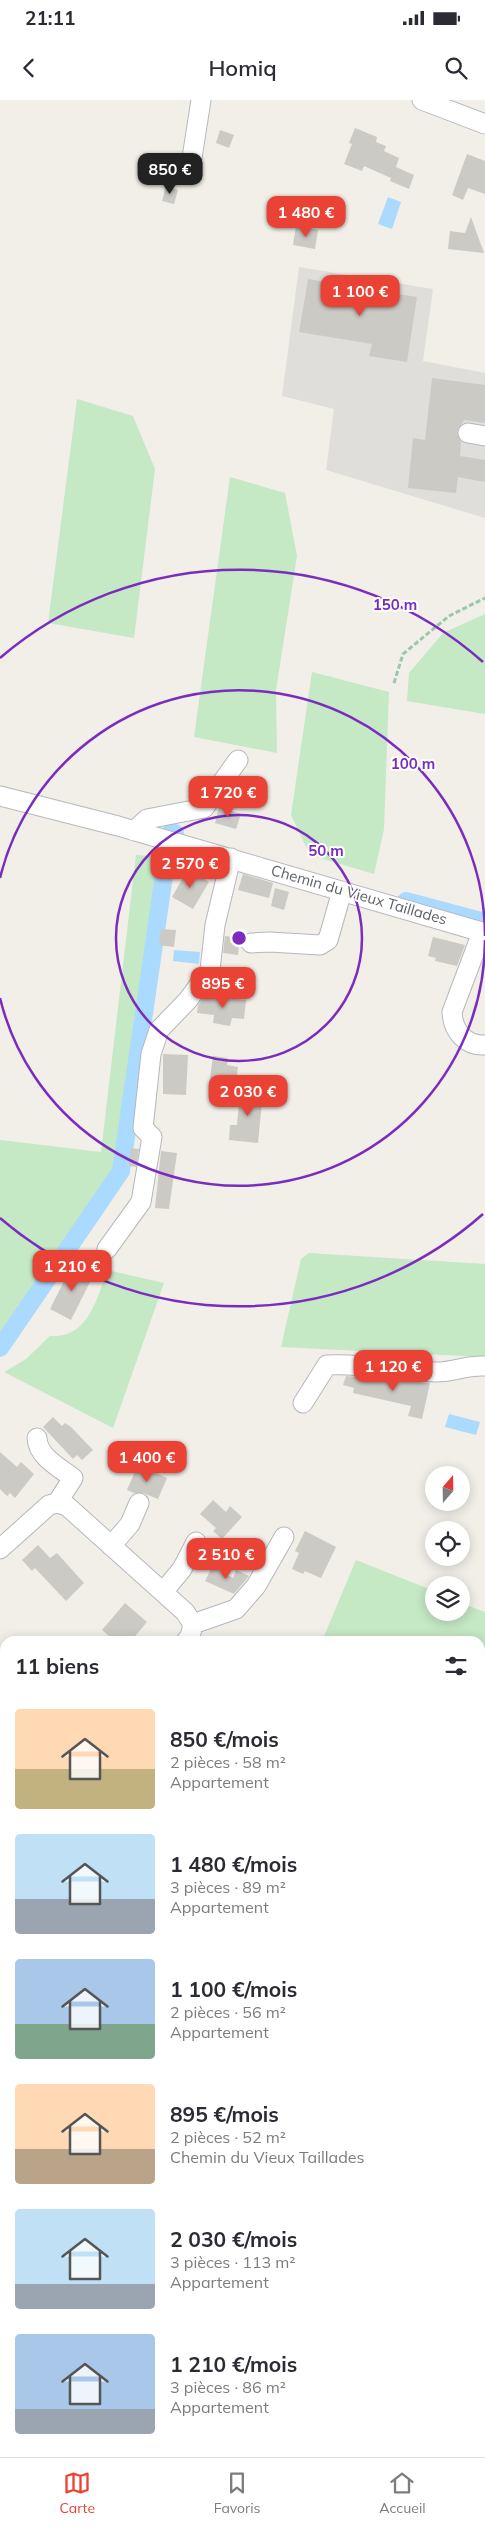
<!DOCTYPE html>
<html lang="fr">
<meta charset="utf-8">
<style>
body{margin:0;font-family:Mulish,sans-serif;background:#f7f7f7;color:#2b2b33;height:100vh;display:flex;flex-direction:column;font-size:19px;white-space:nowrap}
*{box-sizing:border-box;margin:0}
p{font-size:16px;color:#7c7c81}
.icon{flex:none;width:28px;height:28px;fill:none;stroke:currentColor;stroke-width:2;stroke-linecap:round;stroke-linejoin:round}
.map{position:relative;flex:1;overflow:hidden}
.drawer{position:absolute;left:0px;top:1536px;width:485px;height:821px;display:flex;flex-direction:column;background:#fff;border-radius:15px 15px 0 0;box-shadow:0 2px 12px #0003}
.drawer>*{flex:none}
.needle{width:32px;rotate:20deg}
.buttons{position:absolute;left:425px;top:1366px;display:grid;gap:10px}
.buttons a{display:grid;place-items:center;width:45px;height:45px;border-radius:50%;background:#fff;box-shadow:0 2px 12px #0003;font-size:25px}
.price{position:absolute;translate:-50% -42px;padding:0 11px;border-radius:10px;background:#ea4335;color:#fff;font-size:16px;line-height:32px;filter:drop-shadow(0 1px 2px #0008)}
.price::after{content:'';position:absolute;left:50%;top:30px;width:15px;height:11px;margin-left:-8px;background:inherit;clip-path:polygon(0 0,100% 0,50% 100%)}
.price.on{background:#222;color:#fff}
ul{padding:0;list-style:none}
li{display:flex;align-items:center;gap:15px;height:125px;padding:0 15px}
li span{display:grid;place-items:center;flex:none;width:140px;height:100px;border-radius:5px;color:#555}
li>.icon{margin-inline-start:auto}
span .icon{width:60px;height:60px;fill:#fffc;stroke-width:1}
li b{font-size:21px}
h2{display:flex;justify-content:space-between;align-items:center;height:60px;padding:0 15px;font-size:21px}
.status{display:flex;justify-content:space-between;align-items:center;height:35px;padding:0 25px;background:#fff;direction:ltr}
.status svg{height:14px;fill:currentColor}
header{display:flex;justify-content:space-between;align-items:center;height:65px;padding:0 15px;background:#fff;font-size:22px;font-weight:600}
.dock{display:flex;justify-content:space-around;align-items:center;height:70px;border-top:1px solid #e1e1e2;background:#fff;font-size:14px;color:#7c7c81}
.dock a{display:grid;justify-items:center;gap:2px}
.dock .on{color:#ea4335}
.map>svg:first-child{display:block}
.industrial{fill:#e0deda}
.green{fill:#c5e8c5}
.water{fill:#aadaff}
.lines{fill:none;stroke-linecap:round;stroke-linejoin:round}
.stream{stroke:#aadaff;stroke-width:5}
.canal{stroke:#aadaff;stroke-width:18}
.building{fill:#cccac5}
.minor-casing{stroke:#b5b8bc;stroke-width:21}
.path{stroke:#9cc7a9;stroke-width:3;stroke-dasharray:5 2.5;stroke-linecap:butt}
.minor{stroke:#fff;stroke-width:19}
.ring{fill:none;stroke:#7b2cbf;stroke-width:2.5}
.labels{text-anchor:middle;stroke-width:4;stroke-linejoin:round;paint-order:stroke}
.street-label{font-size:15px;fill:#5f6368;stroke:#fff}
.centre{fill:#7b2cbf;stroke:#fff;stroke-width:2.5}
.ring-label{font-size:15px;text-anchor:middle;font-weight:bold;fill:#7b2cbf;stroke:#fff;stroke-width:4;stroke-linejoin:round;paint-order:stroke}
</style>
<div class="status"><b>21:11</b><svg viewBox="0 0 49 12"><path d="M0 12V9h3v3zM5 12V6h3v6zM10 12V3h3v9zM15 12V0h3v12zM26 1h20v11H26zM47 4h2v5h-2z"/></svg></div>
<header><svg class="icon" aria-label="back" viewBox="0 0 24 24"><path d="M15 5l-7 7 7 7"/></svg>Homiq<svg class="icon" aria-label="search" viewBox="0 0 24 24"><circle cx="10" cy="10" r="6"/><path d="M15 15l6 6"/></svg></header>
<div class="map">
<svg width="485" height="2357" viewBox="0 0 485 2357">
<rect width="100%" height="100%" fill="#f1efe8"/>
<path class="industrial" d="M299,167L433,189L423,261L485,273V418L326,370L334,309L282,296Z"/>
<path class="green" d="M77,299L133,316L155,369L134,538L48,523Z
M230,377L285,393L297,456L276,590L277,653L194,637Z
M485,514V614L407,601L409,573L443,533Z
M312,572L389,592L384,729L374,774L310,755L291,715Z
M136,755L164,757L117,1065L47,1163L0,1234V1040L101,1052Z
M309,1153L485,1164V1257L281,1247L301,1159Z
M107,1170L164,1183L113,1328L4,1272L26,1259L50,1236C88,1239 97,1199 107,1170Z
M356,1460L434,1491V1512H461V1503L485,1512V1629L480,1627V1541H322Z
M0,1679L5,1683V1958L0,1959Z
M480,1932L485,1933V2028L480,2027Z
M0,2085L5,2086V2164L0,2158Z
M140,2353H168L167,2357H143Z
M184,2353H226V2357H183Z
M242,2353H297L296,2357H241Z"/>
<path class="water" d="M388,97L401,102L392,129L378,124Z
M174,850L200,852L199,864L173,861Z
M449,1314L480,1322L476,1335L445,1327Z"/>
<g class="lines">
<path class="stream" d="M0,1968H5
M179,2357L180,2352"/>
<path class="canal" d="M406,801L485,822
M0,1248L121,1071L166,762L171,732L175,733"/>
</g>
<path class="building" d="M355,28L377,37L376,42L386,46L384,51L399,58L396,67L414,75L409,89L390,81L392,75L391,78L364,66L362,71L344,64L352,44L349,43Z
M220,30L234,35L229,48L216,43Z
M467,54L485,61V94L468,88L463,100L452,95Z
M166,86L178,90L174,104L162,101Z
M471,117L484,153L448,149L450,131L465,133Z
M296,126L318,130L315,149L293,145Z
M308,179L417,197L407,262L369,256L372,244L299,232Z
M432,278L485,285V323L464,320L457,332L461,342L460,356L485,360V382L458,377L456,393L408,388L413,338L425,340Z
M219,707L241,714L236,729L215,723Z
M188,769L209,782L193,809L172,797Z
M243,774L273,783L269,798L238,790Z
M275,788L289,792L284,810L271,806Z
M161,829L176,830L174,847L159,845Z
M225,836L240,838L238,855L223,853Z
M433,837L465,845L457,866L435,861L436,858L428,856Z
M205,896L246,900L244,919L232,918L230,926L213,923L214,915L197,913L198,905Z
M163,954L188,955L186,995L163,994Z
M213,956L228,958L227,965L238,967L235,990L209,986Z
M240,989L263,991L258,1043L229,1040L230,1025H237Z
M131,1048L139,1049L136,1067L129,1066Z
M161,1051L177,1053L169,1109L155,1108Z
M72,1165L93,1176L71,1220L50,1209Z
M346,1276L430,1283L422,1319L408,1316L411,1306L353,1293L354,1288L343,1285Z
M53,1317L62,1326L65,1323L71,1327L93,1350L82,1360L77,1355L73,1359L43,1327Z
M0,1352L17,1367L21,1362L34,1374L15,1398L10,1393L7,1396L0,1389Z
M138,1365L167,1378L158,1399L143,1393H134L127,1390Z
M213,1400L226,1412L230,1406L242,1417L222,1439L213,1431L216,1428L200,1414Z
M305,1431L336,1447L321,1478L305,1471L303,1474L292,1469L299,1453L295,1451Z
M38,1445L50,1458L57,1453L84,1483L66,1501L35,1468L32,1471L22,1460Z
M212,1467L233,1478L236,1470L249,1476L234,1494L205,1481Z
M125,1503L147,1522L131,1541H115L102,1530Z"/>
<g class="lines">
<defs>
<path id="minor" d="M422,0L485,24
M192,58L201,0
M468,333L485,336
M0,696L118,726L485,833
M134,731L147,719L204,708L238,660
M485,835L478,843L452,912C453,931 465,946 485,945
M251,843L270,842L320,845L328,840L342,791
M107,1149L141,1102L152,1037L143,1028L151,954L159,930L188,900L210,870L215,825L231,758
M303,1303L327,1265C364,1263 399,1271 436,1272C455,1272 465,1265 485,1266
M37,1338C38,1357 59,1367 73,1378L57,1403
M111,1446L130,1424L139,1403
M0,1449L49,1405L57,1403L67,1406L185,1512L193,1524L190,1537L186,1541
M163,1492L182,1469L196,1442
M193,1524L236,1509L256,1486L284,1437
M0,1575L5,1570
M0,1651L5,1654
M0,2074L5,2075
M0,2168L5,2175
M0,2208L5,2205
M128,2352L131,2357
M232,2357L233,2352
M301,2357V2352"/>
</defs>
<use href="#minor" class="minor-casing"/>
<path class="path" d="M394,583L403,554L449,516L485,498"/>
<use href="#minor" class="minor"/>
</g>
<g class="ring">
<circle cx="239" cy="838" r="123"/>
<path d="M485 840A246 246 0 0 1 0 898M0 778A246 246 0 0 1 485 836"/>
<path d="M483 1114A368 368 0 0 1 0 1118M0 558A368 368 0 0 1 483 562"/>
</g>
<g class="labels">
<g class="street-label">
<text transform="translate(359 795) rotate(16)" y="5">Chemin du Vieux Taillades</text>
</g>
</g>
<circle cx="239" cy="838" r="8" class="centre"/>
<g class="ring-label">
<text x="395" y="510">150 m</text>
<text x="413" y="669">100 m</text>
<text x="326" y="756">50 m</text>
</g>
</svg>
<div class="buttons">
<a><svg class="needle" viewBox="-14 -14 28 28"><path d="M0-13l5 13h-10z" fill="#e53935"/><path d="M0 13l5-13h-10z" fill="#7c7c81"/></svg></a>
<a><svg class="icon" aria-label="locate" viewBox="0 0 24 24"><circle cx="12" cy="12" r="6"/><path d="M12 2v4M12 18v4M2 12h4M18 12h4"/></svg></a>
<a><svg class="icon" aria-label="layers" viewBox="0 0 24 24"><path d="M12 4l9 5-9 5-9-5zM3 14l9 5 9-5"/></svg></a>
</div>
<b class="price on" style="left:170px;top:95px">850 €</b>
<b class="price" style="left:306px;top:138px">1 480 €</b>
<b class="price" style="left:360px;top:217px">1 100 €</b>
<b class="price" style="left:228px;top:718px">1 720 €</b>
<b class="price" style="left:190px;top:789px">2 570 €</b>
<b class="price" style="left:223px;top:909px">895 €</b>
<b class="price" style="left:248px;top:1017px">2 030 €</b>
<b class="price" style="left:72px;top:1192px">1 210 €</b>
<b class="price" style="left:393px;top:1292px">1 120 €</b>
<b class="price" style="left:147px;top:1383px">1 400 €</b>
<b class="price" style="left:226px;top:1480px">2 510 €</b>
<section class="drawer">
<h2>11 biens<svg class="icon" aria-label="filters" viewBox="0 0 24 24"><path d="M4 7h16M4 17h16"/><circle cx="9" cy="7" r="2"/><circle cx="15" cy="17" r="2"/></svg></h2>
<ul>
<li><span style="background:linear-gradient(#ffd9b3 60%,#c2b280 0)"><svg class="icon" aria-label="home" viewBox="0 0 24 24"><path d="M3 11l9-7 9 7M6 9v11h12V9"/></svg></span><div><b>850 €/mois</b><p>2 pièces · 58 m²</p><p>Appartement</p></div></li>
<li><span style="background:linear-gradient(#bfe0f5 65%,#9aa5b1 0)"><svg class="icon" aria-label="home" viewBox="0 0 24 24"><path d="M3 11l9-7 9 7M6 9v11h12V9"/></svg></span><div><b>1 480 €/mois</b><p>3 pièces · 89 m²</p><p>Appartement</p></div></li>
<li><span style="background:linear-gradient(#a9c7e8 65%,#7fa58c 0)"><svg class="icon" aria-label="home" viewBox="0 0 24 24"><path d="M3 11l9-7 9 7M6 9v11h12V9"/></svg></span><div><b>1 100 €/mois</b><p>2 pièces · 56 m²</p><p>Appartement</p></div></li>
<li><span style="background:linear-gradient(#ffd9b3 65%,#b9a48a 0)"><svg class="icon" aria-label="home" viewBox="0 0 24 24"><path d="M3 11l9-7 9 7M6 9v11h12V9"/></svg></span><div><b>895 €/mois</b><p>2 pièces · 52 m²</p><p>Chemin du Vieux Taillades</p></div></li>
<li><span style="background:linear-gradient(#bfe0f5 75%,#9aa5b1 0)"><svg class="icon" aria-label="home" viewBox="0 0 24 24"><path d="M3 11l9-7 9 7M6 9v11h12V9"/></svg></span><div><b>2 030 €/mois</b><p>3 pièces · 113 m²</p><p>Appartement</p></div></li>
<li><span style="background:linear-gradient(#a9c7e8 75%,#9aa5b1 0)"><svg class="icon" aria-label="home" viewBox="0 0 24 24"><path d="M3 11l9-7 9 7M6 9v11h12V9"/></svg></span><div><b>1 210 €/mois</b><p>3 pièces · 86 m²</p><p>Appartement</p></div></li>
</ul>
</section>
</div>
<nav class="dock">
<a class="on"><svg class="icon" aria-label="map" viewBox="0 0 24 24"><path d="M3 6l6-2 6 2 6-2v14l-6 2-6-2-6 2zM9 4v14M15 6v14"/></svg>Carte</a>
<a><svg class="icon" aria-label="saved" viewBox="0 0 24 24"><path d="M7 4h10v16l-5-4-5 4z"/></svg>Favoris</a>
<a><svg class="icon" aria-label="home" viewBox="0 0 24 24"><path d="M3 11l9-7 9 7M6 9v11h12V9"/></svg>Accueil</a>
</nav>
